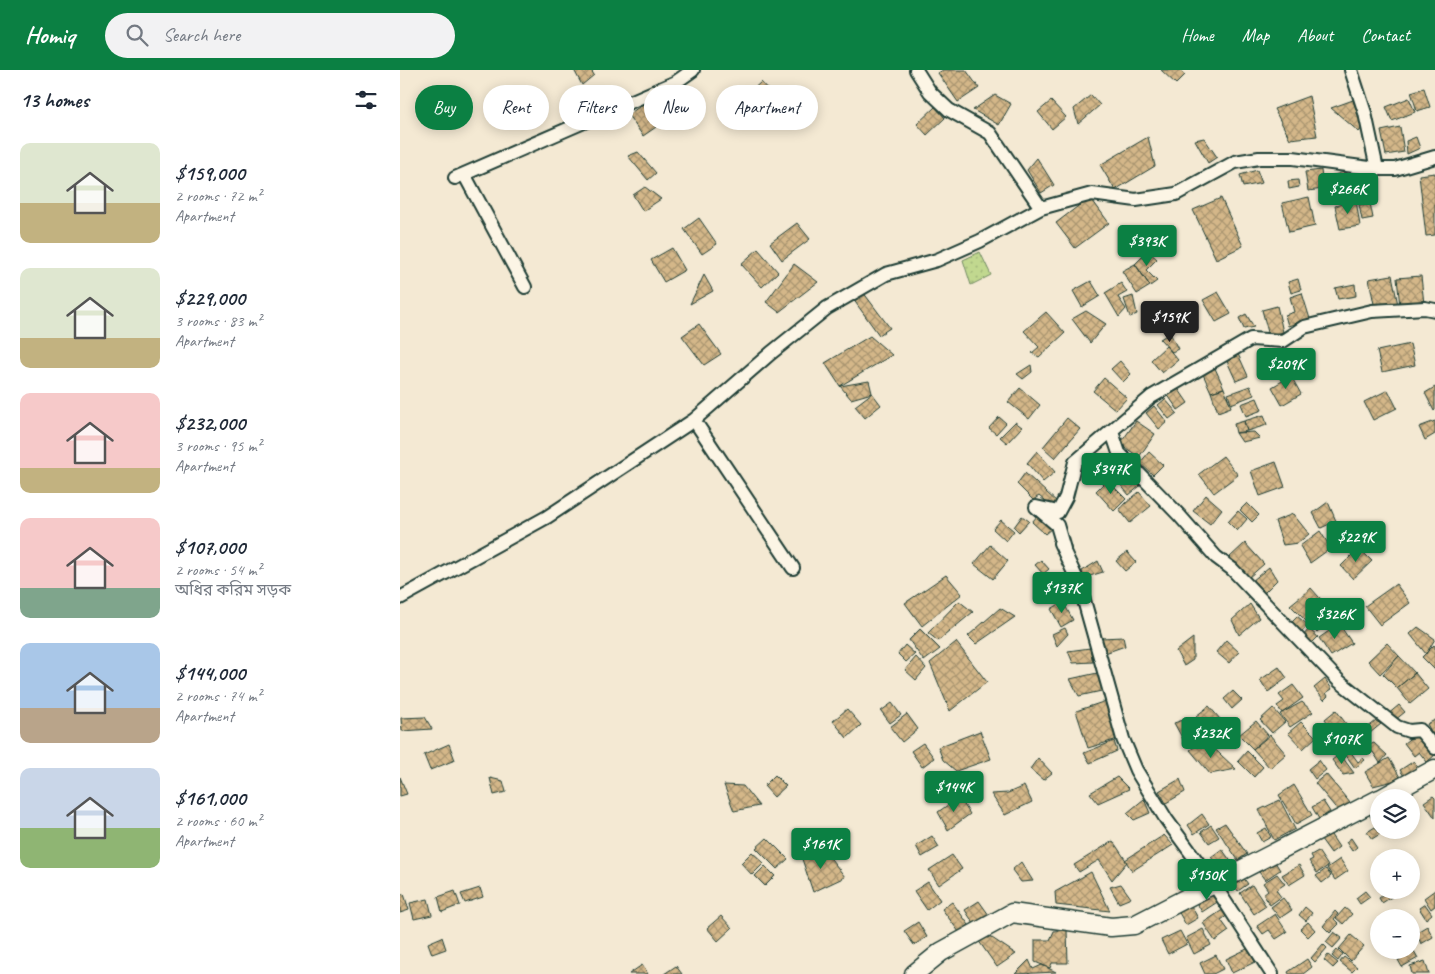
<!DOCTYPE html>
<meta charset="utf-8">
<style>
body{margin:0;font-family:Caveat,"Noto Sans Bengali",sans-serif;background:#f2f2f3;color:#1f2937;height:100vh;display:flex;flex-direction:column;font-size:19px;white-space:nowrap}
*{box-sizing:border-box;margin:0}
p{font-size:16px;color:#747a83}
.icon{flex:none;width:28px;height:28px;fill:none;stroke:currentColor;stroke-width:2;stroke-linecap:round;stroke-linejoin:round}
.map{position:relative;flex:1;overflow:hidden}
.panel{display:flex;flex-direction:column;background:#fff;width:400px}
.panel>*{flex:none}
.hud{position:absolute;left:15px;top:15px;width:475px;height:45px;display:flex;gap:10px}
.tools{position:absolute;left:970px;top:719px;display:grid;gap:10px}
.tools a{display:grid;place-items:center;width:50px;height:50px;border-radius:50%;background:#fff;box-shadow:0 2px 12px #0003;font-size:25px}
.price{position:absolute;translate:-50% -42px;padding:0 11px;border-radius:5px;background:#0b8043;color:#fff;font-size:16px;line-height:32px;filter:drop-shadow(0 1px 2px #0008)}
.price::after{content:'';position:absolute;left:50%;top:30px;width:15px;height:11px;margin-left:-8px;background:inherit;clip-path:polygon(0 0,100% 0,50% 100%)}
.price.active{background:#222;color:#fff}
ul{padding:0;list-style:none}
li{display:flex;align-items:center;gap:15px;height:125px;padding:0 20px}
li span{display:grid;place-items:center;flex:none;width:140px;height:100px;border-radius:10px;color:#555}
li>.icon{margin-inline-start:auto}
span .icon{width:60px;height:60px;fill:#fffc;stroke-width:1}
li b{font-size:21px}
h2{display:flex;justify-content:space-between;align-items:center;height:60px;padding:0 20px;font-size:21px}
.pill{padding:0 18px;border-radius:22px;background:#fff;box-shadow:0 2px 12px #0003;font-size:18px;line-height:45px}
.pill.active{background:#0b8043;color:#fff}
header{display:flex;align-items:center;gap:30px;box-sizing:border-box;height:70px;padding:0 25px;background:#0b8043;color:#fff}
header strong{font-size:24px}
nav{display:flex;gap:28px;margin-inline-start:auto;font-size:18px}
.search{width:350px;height:45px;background:#f2f2f3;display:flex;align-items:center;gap:12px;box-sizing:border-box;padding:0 18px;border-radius:28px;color:#747a83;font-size:19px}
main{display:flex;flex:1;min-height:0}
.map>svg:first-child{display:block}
.park{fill:url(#park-dots);stroke:#708a62}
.building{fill:url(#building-cross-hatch);stroke:#1f3d34}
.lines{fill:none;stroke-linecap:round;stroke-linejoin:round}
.minor-casing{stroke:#1f3d34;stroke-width:16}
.secondary-casing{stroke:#1f3d34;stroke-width:21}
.minor{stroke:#fcf5e5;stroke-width:12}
.secondary{stroke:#fcf5e5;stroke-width:18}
</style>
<header>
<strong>Homiq</strong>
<div class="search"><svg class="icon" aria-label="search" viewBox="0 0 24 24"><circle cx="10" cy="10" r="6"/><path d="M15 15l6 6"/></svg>Search here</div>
<nav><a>Home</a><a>Map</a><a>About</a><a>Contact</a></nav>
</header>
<main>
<section class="panel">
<h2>13 homes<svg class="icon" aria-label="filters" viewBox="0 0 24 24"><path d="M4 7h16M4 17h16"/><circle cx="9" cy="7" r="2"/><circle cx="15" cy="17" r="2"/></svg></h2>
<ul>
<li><span style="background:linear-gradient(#dfe7d0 60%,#c2b280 0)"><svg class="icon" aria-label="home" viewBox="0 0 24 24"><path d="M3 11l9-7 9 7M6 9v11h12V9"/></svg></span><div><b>$159,000</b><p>2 rooms · 72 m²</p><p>Apartment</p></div></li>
<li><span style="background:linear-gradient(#dfe7d0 70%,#c2b280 0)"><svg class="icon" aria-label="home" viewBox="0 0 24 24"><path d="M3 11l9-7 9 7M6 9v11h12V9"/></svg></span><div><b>$229,000</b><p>3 rooms · 83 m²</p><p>Apartment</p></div></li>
<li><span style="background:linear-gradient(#f6c9c9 75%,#c2b280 0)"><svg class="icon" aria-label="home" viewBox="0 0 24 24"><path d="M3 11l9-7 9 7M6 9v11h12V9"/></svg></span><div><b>$232,000</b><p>3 rooms · 95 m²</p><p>Apartment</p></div></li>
<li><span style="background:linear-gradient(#f6c9c9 70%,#7fa58c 0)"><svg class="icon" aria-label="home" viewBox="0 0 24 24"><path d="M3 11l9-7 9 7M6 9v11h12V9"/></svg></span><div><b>$107,000</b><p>2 rooms · 54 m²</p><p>অধির করিম সড়ক</p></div></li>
<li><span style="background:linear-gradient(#a9c7e8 65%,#b9a48a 0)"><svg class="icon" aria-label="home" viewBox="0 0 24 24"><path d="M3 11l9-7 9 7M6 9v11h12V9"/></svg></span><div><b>$144,000</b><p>2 rooms · 74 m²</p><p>Apartment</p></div></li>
<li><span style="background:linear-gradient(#c9d6e8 60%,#8fb573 0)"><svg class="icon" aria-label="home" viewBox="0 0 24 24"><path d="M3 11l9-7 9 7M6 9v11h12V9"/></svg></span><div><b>$161,000</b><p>2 rooms · 60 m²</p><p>Apartment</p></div></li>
</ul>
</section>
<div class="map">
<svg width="1035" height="904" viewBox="0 0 1035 904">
<defs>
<pattern id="park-dots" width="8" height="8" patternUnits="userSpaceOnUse" patternTransform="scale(1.25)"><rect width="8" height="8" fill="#c1d88f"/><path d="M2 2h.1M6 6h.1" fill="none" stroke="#a5ba7c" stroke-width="1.8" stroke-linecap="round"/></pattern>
<pattern id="building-cross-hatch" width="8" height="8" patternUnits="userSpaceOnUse" patternTransform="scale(1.25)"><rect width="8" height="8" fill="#d4b789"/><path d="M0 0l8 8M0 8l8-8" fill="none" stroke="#ab9671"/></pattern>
</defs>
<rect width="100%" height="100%" fill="#f4e9d3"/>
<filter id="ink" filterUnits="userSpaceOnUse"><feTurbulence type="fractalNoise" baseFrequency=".02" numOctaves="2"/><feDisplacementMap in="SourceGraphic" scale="10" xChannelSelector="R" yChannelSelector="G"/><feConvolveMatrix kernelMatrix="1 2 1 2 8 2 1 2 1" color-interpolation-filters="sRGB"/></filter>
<g filter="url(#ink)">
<path class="park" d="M580,182L591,205L571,215L563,190Z"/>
<path class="building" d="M174,0H191L194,5L182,15Z
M543,0H566L579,18L558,32L538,3Z
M761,0H779L785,5L776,14Z
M361,12L384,38L371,49L349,23Z
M1024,18L1030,37L1017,41L1011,22Z
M595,25L611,34L599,55L573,40Z
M691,25L700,35L678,54L674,39Z
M909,26L917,66L890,69L874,39Z
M1009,28L1015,42L992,51L986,37Z
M953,30L963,57L959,62L931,38Z
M651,31L666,47L652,59L638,42Z
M243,34L259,55L243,66L228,45Z
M535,37L545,48L527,65L517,54Z
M1000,57L1004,82L986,85L981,61Z
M748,67L755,96L715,120L700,95Z
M1016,67L1020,78L1007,84L1006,71Z
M804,68L817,87L808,93L795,70Z
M238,82L256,103L248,110L228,86Z
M637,88L654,115L641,123L627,100Z
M857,100L862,113L843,117L840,105Z
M921,100L923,119L908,121L905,102Z
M945,102L951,127L935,131L929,106Z
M1035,103V165L1026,166L1019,105Z
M898,110L899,117L889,119L888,111Z
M245,117L261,129L243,141L233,125Z
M690,127L709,153L675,178L656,153Z
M909,127L915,156L889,162L882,133Z
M821,128L843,176L816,189L793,140Z
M956,130L960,156L940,159L935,136Z
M970,133L973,148L962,150L959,135Z
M299,148L317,174L302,184L284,159Z
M397,153L410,169L382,190L370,173Z
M272,178L285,200L264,212L251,190Z
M358,179L378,202L362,217L341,194Z
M748,181L757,189L746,200L757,211L750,216L735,194Z
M394,194L418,212L379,242L366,232Z
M735,194L750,216L737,224L722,201Z
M304,205L313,221L290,234Z
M992,205L998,235L975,239L969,209Z
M1021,206L1024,234L1000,236L997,208Z
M898,209L901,220L891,223L888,212Z
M691,211L700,226L682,237L673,221Z
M721,213L727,222L718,227L726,239L719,247L705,223Z
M955,214L956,226L938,229L935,218Z
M463,222L490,258L479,265L453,229Z
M818,222L831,244L816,252L803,230Z
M902,223L910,249L888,256L885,245L894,242L890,227Z
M733,226L737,244L730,247L724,229Z
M877,236L883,262L869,266L862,240Z
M686,241L706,254L690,273L672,249Z
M646,242L665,263L639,287L632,283L639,277L624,261Z
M846,244L854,257L844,259L839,248Z
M299,254L321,284L304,295L282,266Z
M770,263L778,279L772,282L760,269Z
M470,266L492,285L440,316L425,293Z
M1010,274L1015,295L982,302L977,281Z
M766,276L778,290L762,303L751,290Z
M838,284L848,306L836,311L826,289Z
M720,291L731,304L723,312L711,299Z
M631,295L632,302L623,309L617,304Z
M814,296L824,318L811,322L802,302Z
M891,306L901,324L882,335L872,317Z
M704,308L727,328L716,340L693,321Z
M469,311L472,323L451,329L440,316Z
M775,314L788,333L778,340L765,321Z
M850,316L854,325L831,334L828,324Z
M1035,317V340L1034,341L1025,323Z
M620,318L640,335L629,349L608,332Z
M824,318L831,337L818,342L811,322Z
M988,320L997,338L973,350L964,332Z
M472,323L481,335L465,348L455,336Z
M857,328L862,340L846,346L841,334Z
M765,329L777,343L769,349L758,335Z
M754,336L767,352L759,359L746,343Z
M864,345L867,355L847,361L844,351Z
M599,347L606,353L596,364L589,358Z
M667,348L680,359L655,388L643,377Z
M736,351L755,364L739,387L720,374Z
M844,351L847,361L836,363L834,354Z
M1035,351V364L1025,370L1019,357Z
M615,352L622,357L607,373L600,367Z
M854,362L860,368L842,372L836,363Z
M637,381L655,402L643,412L627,393Z
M749,382L763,395L753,405L740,393Z
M823,386L838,405L814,423L799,404Z
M876,392L885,417L860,426L851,401Z
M725,398L740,416L729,425L714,407Z
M625,403L657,432L652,437L639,426L633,430L617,414Z
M707,410L726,429L714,441L696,421Z
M739,422L751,436L730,453L719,439Z
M806,425L822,439L810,454L793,441Z
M928,432L936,451L921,458L913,443Z
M847,433L859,445L852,452L840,440Z
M838,441L847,449L837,461L828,452Z
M639,444L652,458L645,464L632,452Z
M893,444L909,464L898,473L883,475L875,451Z
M622,446L629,451L619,462L614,457Z
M601,450L614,461L606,471L593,459Z
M920,461L931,478L910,493L900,476Z
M845,473L864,494L848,508L829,488Z
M590,475L608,491L593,509L574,494Z
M959,478L972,491L953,509L941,496Z
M727,482L736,492L725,501L716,491Z
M641,490L649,499L643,504L635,495Z
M698,491L703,502L683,508L682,501Z
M869,497L877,510L863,524L852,511Z
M546,505L562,524L522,556L505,533Z
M996,514L1010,533L980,555L965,536Z
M911,518L926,535L931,550L917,562L890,535Z
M559,531L573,542L538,571L528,563Z
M663,532L673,550L661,557L651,539Z
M850,534L859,548L839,565L832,550Z
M600,538L615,547L576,574L568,566Z
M897,546L908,555L899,565L888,555Z
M939,554L952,573L931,586L919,568Z
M1018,557L1035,569L1026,584L1010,564Z
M665,558L668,564L657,576L652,564Z
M520,559L540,579L524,591L509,570Z
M909,559L918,567L909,576L902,567Z
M723,567L725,576L705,583L701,568Z
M793,568V590L784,596L776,581Z
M826,570L839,582L829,593L816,582Z
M556,572L587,612L550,641L530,593Z
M987,573L999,586L980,604L968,591Z
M505,575L515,584L506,592L498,584Z
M1034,575L1035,576V600L1022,587Z
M690,578L693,592L673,593L668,581Z
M999,586L1015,603L997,618L983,604Z
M516,587L526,598L516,610L505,600Z
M879,597L887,608L868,622L860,610Z
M702,602L706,620L679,626L670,609Z
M1015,603L1028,619L1010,634L997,618Z
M925,609L932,619L926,623L928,626L924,630L914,618Z
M893,615L903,628L882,643L877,636L884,631L879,625Z
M833,621L842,630L832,639L824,629Z
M706,631L718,669L688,678L676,641Z
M902,632L913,642L890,657L880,644Z
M492,633L501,645L490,653L481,641Z
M999,635L1005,642L995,650L987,645Z
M809,636L820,649L807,660L796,646Z
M873,638L885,652L872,663L860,650Z
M447,639L461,655L447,668L433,651Z
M936,640L952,662L943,675L925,649Z
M507,644L518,659L502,672L490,657Z
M25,647L32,659L2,661L1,648Z
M789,648L799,666L785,673L774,653Z
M1035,650V669L1027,654Z
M856,651L868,665L853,679L839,665Z
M976,651L981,654L970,663L966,659Z
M901,652L916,667L903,679L888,663Z
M580,661L591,689L556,701L543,690L538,677Z
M1017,663L1035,685L1027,692L1019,682L1014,686L1004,673Z
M870,665L886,684L870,698L853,679Z
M959,667L967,676L974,673L987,685L980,693L973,682H967L955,670Z
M805,670L836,699L810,704L790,680Z
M714,671L717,681L690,693L684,683Z
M523,673L534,688L522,697L511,681Z
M49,674L55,690L30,700L24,685Z
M847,681L863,697L854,707L838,691Z
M950,681L958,692L963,688L965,690L955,698L945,684Z
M940,684L954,703L943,705L932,690Z
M638,688L652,703L643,710L630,699Z
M989,688L1001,709L973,716L965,702Z
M919,690L926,700L915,709L908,699Z
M1014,691L1020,701L1006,709L1000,700Z
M926,704L951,734L940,743L915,713Z
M375,705L386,716L374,727L364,716Z
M0,707L7,724L0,726Z
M717,707L729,719L698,733L690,723Z
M90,708L103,711L106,722L94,725Z
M780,709L785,722L766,733L759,721Z
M324,715L343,716L359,736L334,741Z
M894,715L912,745L896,754L879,725Z
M624,716L632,732L605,745L591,724L608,723Z
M1033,726L1035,728V748L1024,732Z
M559,727L570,744L548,760L538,742Z
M744,729L750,743L734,750L727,743Z
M880,730L895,759L874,770L859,740Z
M923,731L930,742L919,749L912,737Z
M977,742L979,752L976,754L970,746Z
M802,744L809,754L794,764L788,755Z
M825,753L847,784L838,790L816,758Z
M811,755L819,767L809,773L801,762Z
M975,757L980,764L972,769L967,762Z
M866,758L871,767L862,772L857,763Z
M927,759L939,777L931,783L918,765Z
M764,765L773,775L732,801L725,790Z
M532,766L539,777L522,787L516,776Z
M367,768L388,789L377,799L356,778Z
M951,768L957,777L952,781L946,772Z
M713,771L727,792L712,810L699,790L679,802L674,795Z
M822,779L832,793L821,801L811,787Z
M425,781L445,807L413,822L401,786Z
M918,781L928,796L917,803L909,791L913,789L911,785Z
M352,782L364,793L352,805L341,793Z
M552,785L562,799L539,815L529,800Z
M872,787L880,800L865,810L856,798Z
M940,789L948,801L935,810L927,798Z
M621,792L633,811L621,812L612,800Z
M899,795L905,805L889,815L882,805Z
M365,796L375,806L365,816L355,806Z
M926,799L931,806L922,813L916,806Z
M691,802L710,841L656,835L655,822Z
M840,803L848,814L838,821L830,810Z
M877,804L885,814L876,820L881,827L870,835L863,824L868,820L863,813Z
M528,812L540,830L527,840L514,821Z
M721,814L731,828L719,833L710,817Z
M852,815L866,836L854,844L840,823Z
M80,818L83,827L65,833L61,824Z
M811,819L819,831L802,842L795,830Z
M1035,820V836L1031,839L1024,828Z
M55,821L60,835L42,842L38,827Z
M965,821L970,827L960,834L956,828Z
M989,821L993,826L982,833L979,828Z
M4,824L9,840L0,843V826Z
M883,828L892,840L880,848L871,837Z
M28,829L32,845L14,849L10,833Z
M579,831L589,845L574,854L565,840Z
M552,832L569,855L559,862L542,839Z
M790,834L798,848L786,855L778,841Z
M1025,834L1032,844L1026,849L1019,838Z
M905,837L912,843L906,851L899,845Z
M945,838L952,844L943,854L936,848Z
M824,839L828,845L821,850L829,861L815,871L803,853Z
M935,841L938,844L934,849L939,854L930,863L923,856Z
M875,844L887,862L876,869L869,860L863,864L857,856Z
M321,846L332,858L318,871L307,858Z
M518,852L527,867L514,875L504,861Z
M908,852L915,860L908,867L900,859Z
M1027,856L1033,867L1021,874L1019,869L1016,871L1012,865Z
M803,859L811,875L794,884L786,868Z
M667,860L668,893H652L650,898L635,892V870H650L654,861Z
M780,861L787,874L768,884L761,870Z
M934,862L942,868L933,878L926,872Z
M586,864L616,884L597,897L578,870Z
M951,865L964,876L951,891L939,879Z
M42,867L46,879L32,884L28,873Z
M923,874L927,878L915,892L911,888Z
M849,878L855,892L832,903L826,889Z
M937,880L943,884L938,891L932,886Z
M993,880H1000L1003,884L995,889L990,882Z
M1014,881L1018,888L1002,897L998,890Z
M816,885L823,899L813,904H805L800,893Z
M928,885L938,893L933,898L924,890Z
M944,887L957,897L952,902L940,892Z
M907,889L912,897L903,904H889L888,902Z
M629,890L633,899L642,895L656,902L615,904Z
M1025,891L1029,904H1012L1010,896Z
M242,895L248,904H229Z
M276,896L282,904H264Z"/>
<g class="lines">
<defs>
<path id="minor" d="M516,0L530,22L549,40L590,63L641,138
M951,0L965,43L977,99
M64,104L125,217
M55,108L276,12L293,0
M294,350L393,498
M712,362L719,383L779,445L816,487L832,499L939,611L997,657L1009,661L1020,660L1035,678
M660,473L680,516L723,669L736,700L766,749L813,813L872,904
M664,479L657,455L636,437L658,442L666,427L675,392L751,327L851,269L883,271L904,257L972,241L1025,238L1035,240
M0,528L147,447L294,350L371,283L427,238L486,204L537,190L580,171L641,138L692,124L736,130L776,124L835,92L859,88H893L977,99H995L1035,87"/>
<path id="secondary" d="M982,728L1035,699
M514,904L541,882L612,843L711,857L734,855L979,729"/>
</defs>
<use href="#minor" class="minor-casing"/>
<use href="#secondary" class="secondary-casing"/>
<use href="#minor" class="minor"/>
<use href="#secondary" class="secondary"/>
</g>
</g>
</svg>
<div class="tools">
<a><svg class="icon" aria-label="layers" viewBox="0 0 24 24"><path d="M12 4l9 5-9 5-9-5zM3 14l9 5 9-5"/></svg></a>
<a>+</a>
<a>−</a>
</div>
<b class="price" style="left:948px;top:145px">$266K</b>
<b class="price" style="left:747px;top:197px">$393K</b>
<b class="price active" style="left:770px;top:273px">$159K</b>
<b class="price" style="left:886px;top:320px">$209K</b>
<b class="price" style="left:711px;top:425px">$347K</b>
<b class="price" style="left:956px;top:493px">$229K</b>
<b class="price" style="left:662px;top:544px">$137K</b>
<b class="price" style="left:935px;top:570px">$326K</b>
<b class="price" style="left:811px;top:689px">$232K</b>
<b class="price" style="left:942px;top:695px">$107K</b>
<b class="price" style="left:554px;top:743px">$144K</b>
<b class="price" style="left:421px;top:800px">$161K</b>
<b class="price" style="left:807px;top:831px">$150K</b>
<div class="hud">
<a class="pill active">Buy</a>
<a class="pill">Rent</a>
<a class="pill">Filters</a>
<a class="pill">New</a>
<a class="pill">Apartment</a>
</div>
</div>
</main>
